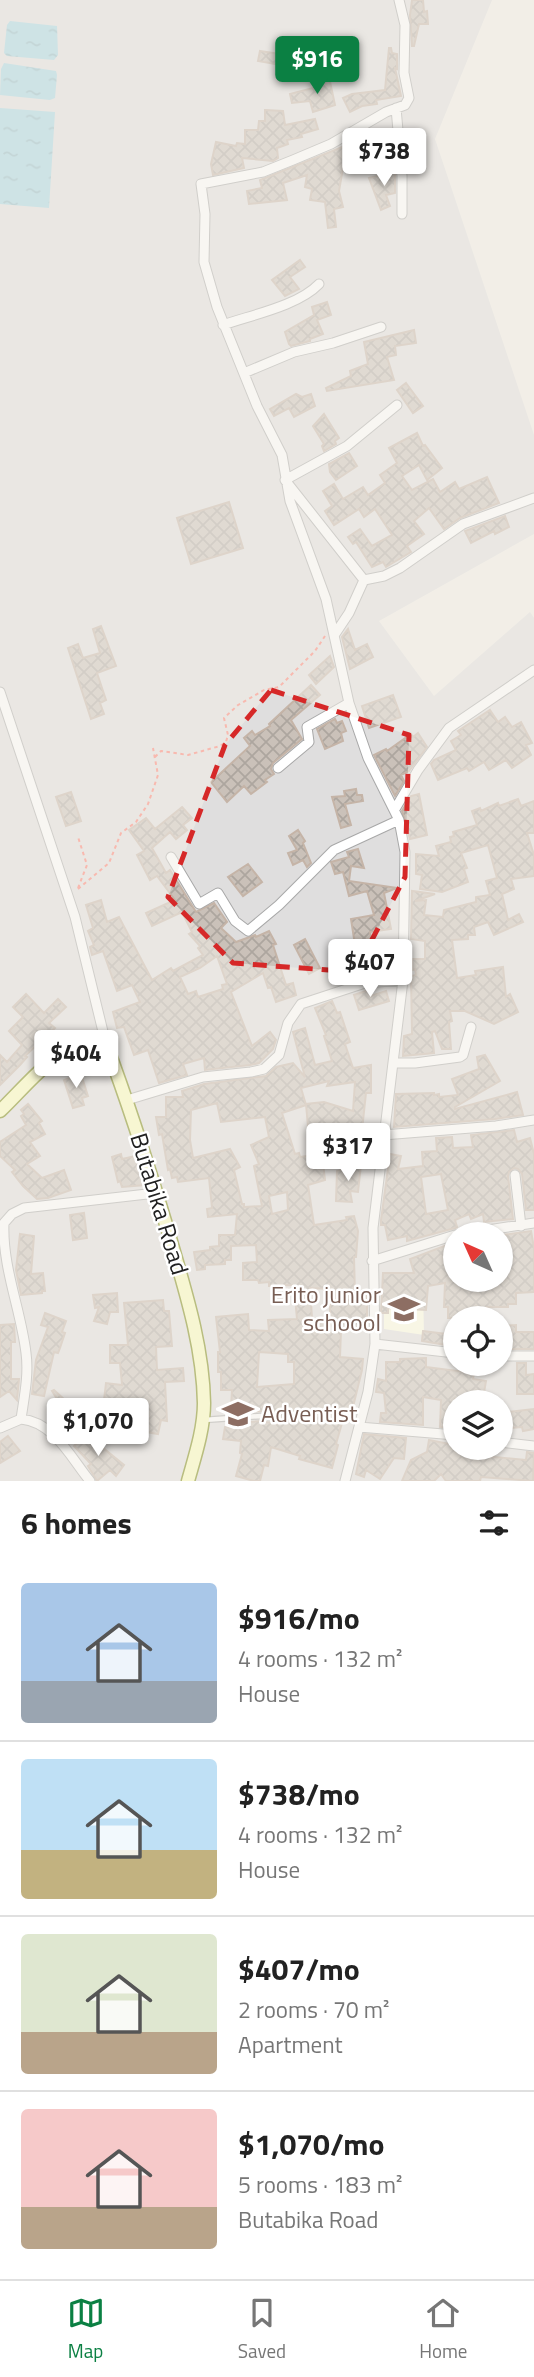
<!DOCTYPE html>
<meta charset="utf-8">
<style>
body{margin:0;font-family:"Titillium Web",sans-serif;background:#f6f6f6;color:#222;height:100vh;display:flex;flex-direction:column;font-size:26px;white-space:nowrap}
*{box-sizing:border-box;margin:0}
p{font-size:23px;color:#767676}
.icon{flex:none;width:38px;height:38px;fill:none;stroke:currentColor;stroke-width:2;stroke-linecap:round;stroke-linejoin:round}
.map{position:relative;height:1481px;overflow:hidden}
.drawer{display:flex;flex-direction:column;background:#fff;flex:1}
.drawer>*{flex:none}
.needle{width:46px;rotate:315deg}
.buttons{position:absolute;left:443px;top:1222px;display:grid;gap:14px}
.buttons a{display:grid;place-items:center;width:70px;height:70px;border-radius:50%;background:#fff;box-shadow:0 2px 5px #0004;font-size:35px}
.price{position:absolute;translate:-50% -60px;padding:0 16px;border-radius:7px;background:#fff;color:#222;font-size:23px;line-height:46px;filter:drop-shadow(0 2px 4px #0008)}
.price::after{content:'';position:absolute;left:50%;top:42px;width:21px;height:16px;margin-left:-10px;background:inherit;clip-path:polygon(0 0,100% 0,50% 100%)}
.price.selected{background:#0b8043;color:#fff}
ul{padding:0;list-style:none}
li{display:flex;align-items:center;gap:21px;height:175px;padding:0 21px}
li+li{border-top:2px solid #e0e0e0}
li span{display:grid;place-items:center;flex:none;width:196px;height:140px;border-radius:7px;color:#555}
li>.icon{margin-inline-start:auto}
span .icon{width:84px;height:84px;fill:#fffc;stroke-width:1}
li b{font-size:30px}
h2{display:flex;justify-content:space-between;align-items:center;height:84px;padding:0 21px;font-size:30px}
.dock{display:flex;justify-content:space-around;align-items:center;height:98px;border-top:2px solid #e0e0e0;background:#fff;font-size:19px;color:#767676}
.dock a{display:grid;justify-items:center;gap:4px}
.dock .selected{color:#0b8043}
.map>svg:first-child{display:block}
.residential{fill:#dfdede;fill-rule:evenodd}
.education{fill:#ffffe3}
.water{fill:url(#water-ripples)}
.building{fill:url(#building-cross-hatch);stroke:#c5b4a7;stroke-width:2;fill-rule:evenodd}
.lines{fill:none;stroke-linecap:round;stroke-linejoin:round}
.service-casing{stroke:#a8a8a8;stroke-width:7}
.minor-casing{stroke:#a8a8a8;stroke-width:11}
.secondary-casing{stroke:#728000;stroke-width:15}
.path{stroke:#ff796b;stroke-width:2;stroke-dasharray:3.5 3.5;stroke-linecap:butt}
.service{stroke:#fff;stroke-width:4.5}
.minor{stroke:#fff;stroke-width:9}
.secondary{stroke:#fcffb8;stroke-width:12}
.marked{fill:none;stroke:#d62828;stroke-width:5;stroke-dasharray:14 9;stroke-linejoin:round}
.labels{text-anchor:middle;stroke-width:5;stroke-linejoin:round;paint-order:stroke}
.street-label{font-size:24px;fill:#212121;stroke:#fff}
.education-label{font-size:24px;fill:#785e54;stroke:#fff;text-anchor:end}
</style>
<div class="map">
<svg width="534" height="1481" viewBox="0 0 534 1481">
<defs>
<pattern id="water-ripples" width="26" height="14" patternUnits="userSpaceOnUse" patternTransform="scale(1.75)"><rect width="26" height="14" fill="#a3d5e3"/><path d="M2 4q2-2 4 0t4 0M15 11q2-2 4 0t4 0" fill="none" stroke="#8cb7c2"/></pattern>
<pattern id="building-cross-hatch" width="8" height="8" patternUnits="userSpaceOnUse" patternTransform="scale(1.75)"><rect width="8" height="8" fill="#cac1b9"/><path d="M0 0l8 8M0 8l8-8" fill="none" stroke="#ada69f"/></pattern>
</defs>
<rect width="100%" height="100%" fill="#f2eee7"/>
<path class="residential" d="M0,0H492L435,139L534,435V534L379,621L434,696L530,612L534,618V1481H0ZM455,1234H500V1279H455ZM455,1318H500V1363H455ZM455,1402H500V1447H455Z"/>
<path class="education" d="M384,1287L423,1288L424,1335L384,1329Z"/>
<path class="water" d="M10,21L57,26L58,55L54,60L7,56L4,53L7,25Z
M4,63L56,71L57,75L55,98L50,100L0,95L1,69Z
M0,108L55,112L49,208L0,204Z"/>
<path class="building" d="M412,0H423L424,12L427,11L428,24H419L414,46H412L410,15Z
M389,48H391L392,53L397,54V69L395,68L401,96L376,100L377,104L362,106L350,112L343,98L352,94L385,90Z
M260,51L293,56L294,51L303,52L304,69L258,61Z
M329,77L335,105L313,112L310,101L292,103L290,94L321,86L319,79Z
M265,110L283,111L285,125L315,119L318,129L301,134L302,137L287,140L288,144L277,148L278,158L273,161L242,158L244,168L213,175L211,164L216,142L236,146L237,143L245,144V130H258L259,121H265Z
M347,145L339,191L343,207L334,209L336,227L328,228L325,202L310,200L312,189L305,187L307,175L283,183L287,200L249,204L247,191L262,188L260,180Z
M395,172V193L386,195L390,206L381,210L369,178Z
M300,260L305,267L290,277L299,289L285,296L272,280Z
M327,302L331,315L317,320L323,334L310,339V341L291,346L289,344L285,332L314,315L312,307Z
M414,330L416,343L395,346L396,355L387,357L394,380L327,391L326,388L351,376L350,371L368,364L364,342Z
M406,383L423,406L413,413L397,390Z
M296,394L302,397L311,394L315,406L294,417L289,408L274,416L270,409Z
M324,414L339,438L335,441L336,444L324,451L322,446L324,444L313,426Z
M417,433L423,446L425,445L442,468L427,480L419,465L402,476L412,490L433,479L440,492L455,482L459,489L487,477L499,503L460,518L444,529L429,508L414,521L424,534L407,546L411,552L386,567L383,562L372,567L356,542L353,544L348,537L360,529L372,546L392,535L375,509L364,517L359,509L334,525L325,511L332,506L323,491L334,484L343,499L363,487L368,495L385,483L380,475L397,463L389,448Z
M349,453L357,466L336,480L330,472L329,464Z
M229,502L243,548L191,564L177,518Z
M505,516L509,527L495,534L494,531L471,543L465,531Z
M101,626L116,666L97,673L106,700L100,703L104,714L91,719L68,648L78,644L83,658L100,653L93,629Z
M348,629L355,650L367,644L373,657L350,669L342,637Z
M330,656L334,667L316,684L309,675Z
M311,685L320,695L291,720L302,739L273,763L271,769L274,774L265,780L267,782L251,794L244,786L227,802L211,782L250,746L244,738L252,731L255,735L270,726L269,724Z
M393,695L401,717L369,728L362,706Z
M490,710L498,722L505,717L512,727L521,722L532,743L526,745L531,755L512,768L506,760L489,770L484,762L469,771L467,768L438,780L431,764L434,760L456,750L451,741L461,735L458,731Z
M335,719L337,723L342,721L346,731L341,733L343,741L325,749L317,729Z
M418,733L427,747L409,771L401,775L404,781L395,796L374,755L386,749L387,751L411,734L413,737Z
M356,789L357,795H362L363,801L345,804L351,825L341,828L332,797L345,796L344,791Z
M71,792L81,821L66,826L56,797Z
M419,794L427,835L410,839L402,811L411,796Z
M518,799L521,806L534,801V833H527L534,855V876L511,879L514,889L502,894L508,920L519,914L523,922L494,935L488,922L474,927L475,935H468V939L452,940L457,978L476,975L475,971L503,967L506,997L510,994L518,1012L494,1024L465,1011H450L452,1021L449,1022L451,1049H442L435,1031L432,1032L434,1053L403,1056L404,1036L412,1034L411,976L416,975L415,969L412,970V959H425V941L411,939L412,891L435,894L415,901L426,900L424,915L443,917L444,910L476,902V897L490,895L486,881L497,878L488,845L461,853L467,868L464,869L468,882L442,892L420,889L422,875L416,874V854L439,856L436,846L451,842L450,837L454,836L453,832L477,825L472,811L480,808L481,811L498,803L499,806Z
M182,807L192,818L183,825L187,830L176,839L170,832L152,848L166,873L170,870L196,912L214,903L227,922L221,928L236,942L255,935L256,937L269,931L276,944L273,945L286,985L293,983L296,995L276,1002L271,987L268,988L263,973L231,992L252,1046L270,1032L276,1040L273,1049L259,1063L250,1065L205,1070L204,1058L183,1064L187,1075L159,1083L148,1050L134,1055L124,1027L117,1028L113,1012L140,1002L132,985L117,991L103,951L92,955L90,947L94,945L88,931L93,928L86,905L101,900L107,922L119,917L152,980L171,968L173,971L203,955L198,948L200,946L189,934L192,932L182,912L152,926L146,913L175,900L157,876L150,880L137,855L144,851L129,830L146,818L155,829ZM217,956L227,984L222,985L223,989L198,997L196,991L188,994L180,977L200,968Z
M298,830L305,841L303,843L311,863L307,867L303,860L293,865L288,853L297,850L289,836Z
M358,849L364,868L351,866L349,881L397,888L384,893L391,929L370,932L374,955L386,954L387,963L382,964V967L359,971L351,919L374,915L367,891L349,896L343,872L335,874L331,862L349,857L347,852Z
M248,864L262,882L243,896L228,877Z
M305,939L320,968L309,974L294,945Z
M369,990L371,996L386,991L389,1001L359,1010L354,995Z
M26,994L44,1013L58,999L66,1007L49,1023L55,1028L25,1056L27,1057L20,1065L0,1085V1055L7,1062L22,1045L9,1031L23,1017L13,1007Z
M332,1001L337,1013L340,1012L350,1042L345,1044L353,1068L371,1065V1093H366L359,1158L316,1152L315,1138H309L306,1104L324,1102L353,1111L355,1082L327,1086L329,1081L301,1088L306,1105L282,1113L295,1154L299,1153L300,1157L322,1154L325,1180L308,1185L314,1225L347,1220L346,1217L354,1216L358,1231L356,1257H354L355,1295H367V1329L341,1330L340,1357L363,1359L362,1370L352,1411L346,1409L336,1444L338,1445L332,1468L299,1459L300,1456L271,1447L268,1466L264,1465L260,1481H254L236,1476L242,1454L240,1453L241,1441L223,1439L225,1427L235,1428V1423L261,1421L277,1424L281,1418L278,1415L262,1411L236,1413L237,1407H231L232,1390H221V1372H218V1352H220L216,1317L248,1314L249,1330L269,1331L268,1320L297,1319L294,1287L292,1285L269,1286V1282L259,1283L258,1280H243V1263L257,1262L256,1245L231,1246V1260H225V1264L205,1265V1269L197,1270L194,1252L210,1250V1247L219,1246V1235H235L237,1214L208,1217L207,1209L212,1208L209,1178L178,1182L177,1177L172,1178L170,1169L168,1170L162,1134L159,1135L156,1117H166V1097H183L182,1091L204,1084L266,1076L276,1067L293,1063L305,1077L293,1032L305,1028L315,1065L332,1061L324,1036L326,1035L315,1008ZM217,1103L221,1122L265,1117L269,1137L251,1145L259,1164L254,1166L262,1206L244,1207V1204H242L234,1170L240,1167L230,1149L193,1158L190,1140L191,1110ZM287,1192L288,1210L272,1214L269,1196ZM310,1288L330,1289V1325L312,1318ZM259,1352L288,1354V1362H294V1384L257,1387Z
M485,1055L500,1081L455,1107V1109L517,1092L523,1115L495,1119L394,1127L396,1094L434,1093V1095L439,1094V1097L458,1095L452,1079L479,1069L477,1057Z
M81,1074L88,1096L82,1098L84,1105L73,1108L64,1080Z
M28,1104L42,1121L39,1123L45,1134L30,1142L40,1156L27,1164L42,1178L64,1170L71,1190L48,1198L37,1199L23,1186L12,1172L15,1170L0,1156V1142L26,1125L21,1116L24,1114L21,1110Z
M514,1130L517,1142L530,1138L534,1154V1210H526L522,1174L518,1169L514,1168L509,1172L508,1176L513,1219L484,1222L483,1214L471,1219L469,1214L455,1220L457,1227L455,1228L407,1241V1236L388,1240L385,1225H381V1220L390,1154L401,1156L398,1169L423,1166L422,1152L437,1151L436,1138L452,1137L453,1148L473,1147L471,1135ZM441,1174L448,1210L426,1214L421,1177Z
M121,1154L122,1159L136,1156L145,1185L122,1187L120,1181L118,1182L112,1157Z
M361,1165L358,1192L350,1191L352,1202L336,1201L337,1171Z
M84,1213L87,1238L73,1240L70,1215Z
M531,1231L534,1248V1292L516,1293V1304H508V1307H487L488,1309L481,1311L482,1313L459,1318H448V1307H444L445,1283L428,1286L426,1310L388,1308V1313H381L383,1273H414L410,1259L455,1242V1279H466L467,1285L490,1279H500L503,1259H506L502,1235Z
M20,1234L34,1236L31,1274L43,1273L45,1291H42V1293L21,1295L16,1270Z
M117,1293L118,1312H110L107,1324L94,1321L99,1307L95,1308L93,1295Z
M163,1300L164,1311H169L172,1346L156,1347L157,1370L183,1368L184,1381L165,1382L167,1421L161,1420L158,1434L96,1423L102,1417L106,1383L122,1385L120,1363H110V1345H128L124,1303Z
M45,1313L66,1321L62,1332L65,1333L60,1348L58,1353L54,1352L44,1396L32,1394L36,1360L48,1327L41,1325Z
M14,1324L15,1342H11V1379H19L17,1400L9,1391L0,1397V1325Z
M516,1325V1332H534V1349H500V1326Z
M423,1331L446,1334V1345L422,1341Z
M426,1358V1367L474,1373L473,1379L486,1381L483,1398L476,1397L475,1402L455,1399V1428L440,1427L441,1400L423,1397V1425L380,1422L381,1413H386L384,1393L376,1392L378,1379L386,1381V1362H400V1359Z
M517,1363H526V1375L534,1374V1394H517Z
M54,1390L77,1411L64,1426L53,1417L62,1407L52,1391Z
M534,1409V1429L523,1431L522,1427L500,1429V1413Z
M86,1434L124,1465L116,1476L110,1470L97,1481L88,1466L91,1464L74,1446Z
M364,1434L406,1438L404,1459L394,1458L380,1479L366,1470L364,1477L356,1474Z
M8,1436L20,1451L0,1463V1442Z
M429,1440L455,1445L456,1449L483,1456L526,1460L527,1452L534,1453L533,1481L481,1477L480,1481H446L441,1474L434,1481H402L411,1460L427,1452Z"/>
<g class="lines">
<defs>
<path id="service" d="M204,1420L261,1416L276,1419"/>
<path id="minor" d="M396,108L402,176V214
M223,325C251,315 298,306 319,284
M244,373L294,352L333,343L381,327
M364,580L285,480L347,446L397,405
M335,634L349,613L364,580L384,576L400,568L463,524L534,498
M0,692L75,917L106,1044
M278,768L309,742L307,727L349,703
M395,809L418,770L449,728L534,670
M171,857L199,904L218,893L235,921L248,931L279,905L334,850L399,820
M394,1063H415L460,1057L463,1055L471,1027
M127,1100L203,1077L251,1072L264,1069L279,1055L288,1023L301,1004L365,983L403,980
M383,1135L496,1126L534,1120
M515,1175L521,1226
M462,1234L534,1223
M372,1261L455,1235
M375,1344L455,1353
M500,1356H534
M359,1427L455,1435
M0,1428L21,1419
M500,1442L534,1446
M90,1481C71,1458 54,1422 21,1419C24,1398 29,1375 26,1353C21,1310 2,1267 4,1223L12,1214L24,1208L156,1193
M345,1481L368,1392L375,1344L373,1228L403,980L405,852L399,820L368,758L349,703L326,599L290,501L282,455L257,406L217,307L204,262L205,214L201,184L263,172L293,160L331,144L386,112L405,105L409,98L404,73L405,25L399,0"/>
<path id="secondary" d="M0,1111C24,1088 49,1056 80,1043C88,1039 98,1040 106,1044C129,1105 149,1168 168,1231C184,1287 203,1344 204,1403C204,1429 195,1456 188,1481"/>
</defs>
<use href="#service" class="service-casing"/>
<use href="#minor" class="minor-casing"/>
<use href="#secondary" class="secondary-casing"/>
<path class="path" d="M155,757L161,751L188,755L220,746L226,742L228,735L224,718L238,705L264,690L279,687L315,651L325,636
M78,888L87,865L78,837
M78,889L109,863L121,833L136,822L148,804L158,775L153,748"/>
<use href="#service" class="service"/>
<use href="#minor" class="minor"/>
<use href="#secondary" class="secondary"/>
</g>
<path d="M0 0H534V1481H0ZM271,690L409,735L405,877L355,972L233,963L168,897L225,745Z" fill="#f2eee7" fill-opacity=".55" fill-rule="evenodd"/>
<path class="marked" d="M271,690L409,735L405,877L355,972L233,963L168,897L225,745Z"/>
<defs>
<symbol id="school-bare" viewBox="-9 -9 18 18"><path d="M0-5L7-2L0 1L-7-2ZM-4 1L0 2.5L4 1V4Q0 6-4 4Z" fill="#8d6e63" stroke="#fff" stroke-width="2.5" paint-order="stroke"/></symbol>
</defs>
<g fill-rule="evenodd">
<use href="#school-bare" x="382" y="1287" width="44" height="44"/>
<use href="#school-bare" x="216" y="1392" width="44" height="44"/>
</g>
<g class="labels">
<g class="street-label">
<text transform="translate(159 1204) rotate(73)" y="8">Butabika Road</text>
</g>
<g class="education-label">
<text x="381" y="1303">Erito junior<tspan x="381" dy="28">schoool</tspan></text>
<text x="261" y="1422" text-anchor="start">Adventist</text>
</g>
</g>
</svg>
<div class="buttons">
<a><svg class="needle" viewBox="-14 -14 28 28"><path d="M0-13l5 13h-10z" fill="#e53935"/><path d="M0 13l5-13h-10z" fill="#767676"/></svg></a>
<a><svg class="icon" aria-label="locate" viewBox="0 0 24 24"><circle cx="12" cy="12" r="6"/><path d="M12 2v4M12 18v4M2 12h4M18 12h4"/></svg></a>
<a><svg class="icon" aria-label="layers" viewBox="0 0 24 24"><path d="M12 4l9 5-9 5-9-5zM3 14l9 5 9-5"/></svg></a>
</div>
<b class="price selected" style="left:317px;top:96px">$916</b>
<b class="price" style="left:384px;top:188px">$738</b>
<b class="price" style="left:370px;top:999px">$407</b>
<b class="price" style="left:76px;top:1090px">$404</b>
<b class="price" style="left:348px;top:1183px">$317</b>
<b class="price" style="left:98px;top:1458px">$1,070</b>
</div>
<section class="drawer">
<h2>6 homes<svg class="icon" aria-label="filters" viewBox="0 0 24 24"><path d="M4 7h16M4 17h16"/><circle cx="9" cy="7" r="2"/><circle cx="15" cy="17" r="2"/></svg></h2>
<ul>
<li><span style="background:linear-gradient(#a9c7e8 70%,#9aa5b1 0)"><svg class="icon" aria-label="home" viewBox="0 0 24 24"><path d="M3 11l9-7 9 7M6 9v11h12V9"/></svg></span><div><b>$916/mo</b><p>4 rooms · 132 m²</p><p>House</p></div></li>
<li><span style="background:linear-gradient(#bfe0f5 65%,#c2b280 0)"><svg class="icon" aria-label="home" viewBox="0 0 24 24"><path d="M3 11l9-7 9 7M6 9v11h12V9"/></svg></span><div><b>$738/mo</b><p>4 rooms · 132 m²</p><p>House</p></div></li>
<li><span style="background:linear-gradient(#dfe7d0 70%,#b9a48a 0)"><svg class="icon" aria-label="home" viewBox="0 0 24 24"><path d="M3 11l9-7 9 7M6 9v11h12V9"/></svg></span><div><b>$407/mo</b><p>2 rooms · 70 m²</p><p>Apartment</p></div></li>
<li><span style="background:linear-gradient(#f6c9c9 70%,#b9a48a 0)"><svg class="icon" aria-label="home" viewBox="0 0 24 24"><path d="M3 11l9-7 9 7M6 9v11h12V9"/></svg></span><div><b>$1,070/mo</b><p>5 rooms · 183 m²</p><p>Butabika Road</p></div></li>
</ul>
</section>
<nav class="dock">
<a class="selected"><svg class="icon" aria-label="map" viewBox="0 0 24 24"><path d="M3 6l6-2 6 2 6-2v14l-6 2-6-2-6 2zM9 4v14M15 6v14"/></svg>Map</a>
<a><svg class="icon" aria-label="saved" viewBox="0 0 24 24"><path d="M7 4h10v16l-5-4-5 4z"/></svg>Saved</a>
<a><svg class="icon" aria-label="home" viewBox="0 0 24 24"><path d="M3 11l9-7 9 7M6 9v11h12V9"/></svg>Home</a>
</nav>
